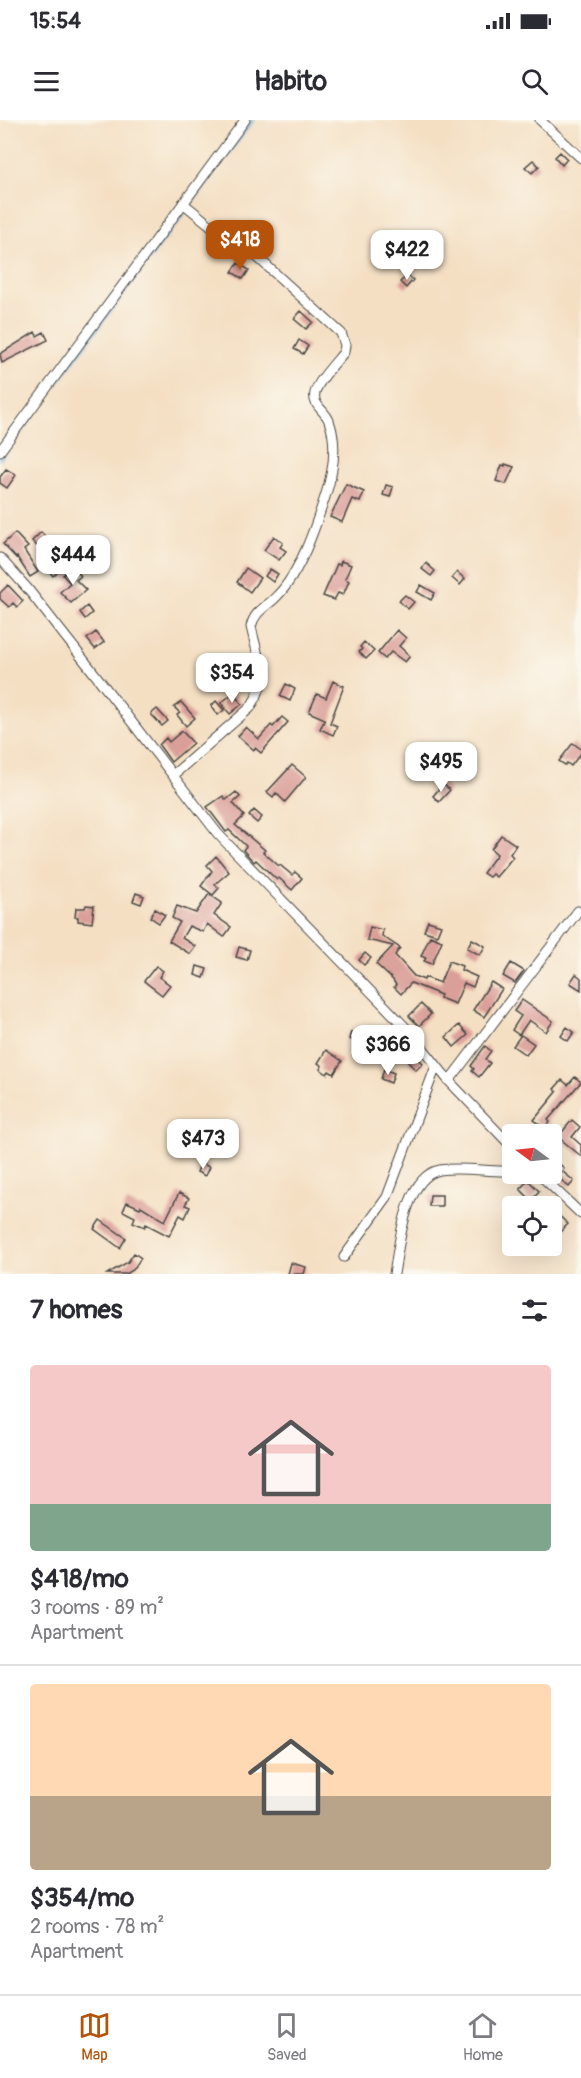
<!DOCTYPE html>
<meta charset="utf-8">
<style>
body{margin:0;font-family:Pangolin,sans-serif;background:#f7f7f7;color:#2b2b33;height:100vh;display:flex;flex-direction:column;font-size:22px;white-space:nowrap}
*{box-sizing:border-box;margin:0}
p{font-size:20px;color:#7c7c81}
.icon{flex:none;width:33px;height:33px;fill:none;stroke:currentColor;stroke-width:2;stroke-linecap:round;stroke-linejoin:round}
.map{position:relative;height:1154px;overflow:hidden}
.sheet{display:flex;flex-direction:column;background:#fff;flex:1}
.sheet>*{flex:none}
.needle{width:39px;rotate:285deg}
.controls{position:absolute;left:502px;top:1004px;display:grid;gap:12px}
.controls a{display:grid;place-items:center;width:60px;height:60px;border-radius:6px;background:#fff;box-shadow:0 6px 24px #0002;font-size:30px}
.price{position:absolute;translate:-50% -51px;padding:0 14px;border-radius:12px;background:#fff;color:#222;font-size:20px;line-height:39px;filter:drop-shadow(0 2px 3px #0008)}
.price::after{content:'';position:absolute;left:50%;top:36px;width:18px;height:14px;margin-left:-9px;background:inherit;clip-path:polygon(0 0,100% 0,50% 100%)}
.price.current{background:#b45309;color:#fff}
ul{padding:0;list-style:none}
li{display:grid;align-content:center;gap:12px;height:318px;padding:0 30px}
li+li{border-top:2px solid #e1e1e2}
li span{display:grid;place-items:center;height:186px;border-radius:6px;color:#555}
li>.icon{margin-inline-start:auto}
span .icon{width:108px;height:108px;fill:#fffc;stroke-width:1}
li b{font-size:26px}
h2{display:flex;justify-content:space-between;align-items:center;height:72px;padding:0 30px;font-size:26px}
.status{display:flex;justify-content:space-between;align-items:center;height:42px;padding:0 30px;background:#fff;direction:ltr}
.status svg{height:16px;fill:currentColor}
header{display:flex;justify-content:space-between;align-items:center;height:78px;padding:0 30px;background:#fff;font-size:27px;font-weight:700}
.tabs{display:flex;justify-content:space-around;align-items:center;height:84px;border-top:2px solid #e1e1e2;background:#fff;font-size:16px;color:#7c7c81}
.tabs a{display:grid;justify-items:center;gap:3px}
.tabs .current{color:#b45309}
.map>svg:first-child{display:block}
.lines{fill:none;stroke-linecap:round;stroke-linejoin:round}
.stream{stroke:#67b2df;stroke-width:3}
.building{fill:#da9f99}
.minor-casing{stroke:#494642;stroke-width:11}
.minor{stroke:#fff;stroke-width:9}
</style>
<div class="status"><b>15:54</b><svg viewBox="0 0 49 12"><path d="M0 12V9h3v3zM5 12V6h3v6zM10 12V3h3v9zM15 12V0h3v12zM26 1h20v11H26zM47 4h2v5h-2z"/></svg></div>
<header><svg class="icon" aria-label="menu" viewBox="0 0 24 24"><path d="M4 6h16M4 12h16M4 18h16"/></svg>Habito<svg class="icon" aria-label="search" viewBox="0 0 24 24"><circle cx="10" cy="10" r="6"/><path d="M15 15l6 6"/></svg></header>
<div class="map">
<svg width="581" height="1154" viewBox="0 0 581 1154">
<rect width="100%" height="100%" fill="#fbf7ec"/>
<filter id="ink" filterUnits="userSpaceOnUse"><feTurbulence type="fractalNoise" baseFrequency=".0167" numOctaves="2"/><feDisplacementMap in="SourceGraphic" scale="12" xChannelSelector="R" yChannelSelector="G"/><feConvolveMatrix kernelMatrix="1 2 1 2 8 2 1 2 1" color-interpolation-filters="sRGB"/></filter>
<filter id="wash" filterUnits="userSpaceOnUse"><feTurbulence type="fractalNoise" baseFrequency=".008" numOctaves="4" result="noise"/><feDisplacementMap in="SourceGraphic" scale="24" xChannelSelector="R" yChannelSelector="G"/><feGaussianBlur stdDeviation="1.35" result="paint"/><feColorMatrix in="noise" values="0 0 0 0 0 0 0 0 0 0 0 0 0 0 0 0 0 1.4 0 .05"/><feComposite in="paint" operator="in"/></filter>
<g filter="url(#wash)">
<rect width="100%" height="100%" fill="#f4dfc3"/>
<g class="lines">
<path class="stream" d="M0,339L253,0"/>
</g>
<g id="blocks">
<path class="building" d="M560,32L567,39L562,45L555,37Z
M533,40L539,46L532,53L525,47Z
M238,143L249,150L243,159L232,152Z
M408,155L413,160L406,168L400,162Z
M301,191L313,202L306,209L294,199Z
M35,212L37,216L44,212L48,220L2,243L0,234Z
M299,220L308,226L303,234L294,229Z
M505,344L514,347L506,364L496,361L502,345L505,346Z
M6,349L16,355L7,368L0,363V357Z
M346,364L364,372L360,382L352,379L342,402L330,397Z
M386,365L393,367L390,377L383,375Z
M41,412L54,426L45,434L32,421Z
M15,413L28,427L24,430L38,452L30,457L17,437L16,438L3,424Z
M274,416L283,423L280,427L286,431L279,440L264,430Z
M54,441L61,449L53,456L46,448Z
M341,441L351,445L345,459L349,461L343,475L338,473L334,480L323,476L337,444L340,445Z
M426,443L435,451L431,456L422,449Z
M72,446L81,456L76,460L86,470L71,483L60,472L70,463L63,455Z
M246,448L260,458L250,472L237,462Z
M270,449L278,454L273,462L265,456Z
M457,452L465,459L460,465L452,458Z
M8,465L23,481L17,487L13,483L9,487L0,479V473Z
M421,465L435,473L431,480L417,472Z
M405,475L414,482L408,489L399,481Z
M87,486L92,493L85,499L80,492Z
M397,510L406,518L399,526L410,536L405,542L391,532L385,539L378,533Z
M96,512L104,522L95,529L87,519Z
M364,522L374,531L366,539L359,532L362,529L360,527Z
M333,561L344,566L330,603L337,606L333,615L320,609L325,599L309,592L317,574L326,578Z
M286,564L295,569L290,581L280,576Z
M233,573L242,584L230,594L221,583Z
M216,581L224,590L218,595L211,586Z
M181,582L195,598L186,606L177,595L180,593L174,587Z
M157,589L168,601L162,606L151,594Z
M282,597L288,602L261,633L255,628L254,630L238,616L246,607L259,619L271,605L273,607Z
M182,611L193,623L171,642L159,625L166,618L169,622Z
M573,623L581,629V633L571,646L567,643L565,645L559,641Z
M292,645L306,657L285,682L276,673L273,677L267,672Z
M443,664L450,670L439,682L433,676Z
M236,672L240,677L233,683L244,696L235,705L265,730L263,732L279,746L280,745L292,755L295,752L302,758L292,770L279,758L277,760L256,740L254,742L243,730L246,726L229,710L226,712L207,687L223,676L226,680Z
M254,690L262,697L257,703L249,696Z
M501,715L516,725L510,734L513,737L496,757L492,754L489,757L483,753L497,734L491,729Z
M216,736L229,752L215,764L219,768L213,775L201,766L212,751L207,745Z
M136,773L144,776L141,784L133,781Z
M209,774L222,783L214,795L231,807L224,817L207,804L203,812L189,806L182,818L195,826L190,834L169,821L180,802L172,798L177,786L196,793Z
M86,785L94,786L92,803L78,801V797H75L76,788H85Z
M155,789L165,795L159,803L150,797Z
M428,801L441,805L437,815L424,811Z
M370,807L383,810L382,816L400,828L395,835L414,856L424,860L425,857L440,863L449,841L462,846L461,850L477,857L473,867L464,863L455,884L440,878L441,875L411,863L401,874L394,867L396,865L393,860L376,844L393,826L367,820Z
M430,816L442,821L432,844L424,841L426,838L421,836Z
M472,819L485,826L480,835L467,828Z
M239,827L250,830L247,840L236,837Z
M365,833L371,838L364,845L359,840Z
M511,843L524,851L515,863L503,856Z
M156,846L163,851L159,857L170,865L162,875L144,861Z
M197,846L207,849L204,858L195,855Z
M576,854L581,858V870L570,863Z
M491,862L502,869L484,897L473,890Z
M522,880L553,901L546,912L529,900L519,915L512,910L521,896L514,891Z
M421,884L431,894L419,906L409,896Z
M459,905L468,915L454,927L446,917Z
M567,907L574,912L568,921L561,916Z
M351,912L360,915L358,922L349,919Z
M521,915L534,924L526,935L513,926Z
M393,922L405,931L396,940L386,930Z
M485,926L491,931L485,939L490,943L479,957L472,951L474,949L471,946Z
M326,930L342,941L334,954L329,951L327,954L320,949L322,946L318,943Z
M415,936L423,943L416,950L408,942Z
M384,949L394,953L391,963L381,959Z
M575,957L581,962L548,1000L550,1002L545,1009L534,1000L557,972L554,969L562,960L568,965Z
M572,1000L580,1007L572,1017L581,1025V1036L558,1017Z
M201,1043L209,1047L205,1056L197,1052Z
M558,1043L564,1048L562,1051L574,1061L569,1067L552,1052Z
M528,1060L539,1071L531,1080L520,1069Z
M179,1073L189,1078L185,1085L190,1087L185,1098L180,1095L169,1116L146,1104L145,1107L133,1102L135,1097L123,1091L127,1082L140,1088L141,1086L165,1101Z
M430,1075H442V1086H429Z
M552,1089L568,1104L557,1115L552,1110Z
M100,1100L126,1118L120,1128L94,1109Z
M134,1133L141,1138L133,1150L126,1154H107L128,1142Z
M291,1143L306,1147L304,1154H288Z"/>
</g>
</g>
<g filter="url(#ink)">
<use href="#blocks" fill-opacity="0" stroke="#494642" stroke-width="1.5"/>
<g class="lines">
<defs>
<path id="minor" d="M540,0L581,38
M0,331L245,0
M0,438L27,468L94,553L218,714L409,911L449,961L513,1028
M173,655L250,588L256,578L260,567L262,552L251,507C254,491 267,487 277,476C300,453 315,408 325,377C333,353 338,325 329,301C326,291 312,286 315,273C317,262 336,242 344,232L345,225L341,213L256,136L237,127L183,83
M449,961L578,791
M538,1053L581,1094
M344,1137L387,1077L436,946
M394,1154C399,1126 405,1056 440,1050C460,1047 484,1051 504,1051L513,1049"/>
</defs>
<use href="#minor" class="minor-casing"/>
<use href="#minor" class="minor"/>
</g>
</g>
</svg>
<div class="controls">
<a><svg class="needle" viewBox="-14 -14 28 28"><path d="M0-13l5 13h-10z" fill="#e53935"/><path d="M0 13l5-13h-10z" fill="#7c7c81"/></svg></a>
<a><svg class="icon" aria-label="locate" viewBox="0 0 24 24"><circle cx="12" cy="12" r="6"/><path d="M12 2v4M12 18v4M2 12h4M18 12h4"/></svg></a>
</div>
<b class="price current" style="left:240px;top:151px">$418</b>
<b class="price" style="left:407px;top:161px">$422</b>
<b class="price" style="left:73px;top:466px">$444</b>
<b class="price" style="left:232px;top:584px">$354</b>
<b class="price" style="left:441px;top:673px">$495</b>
<b class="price" style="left:388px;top:956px">$366</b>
<b class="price" style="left:203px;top:1050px">$473</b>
</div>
<section class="sheet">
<h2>7 homes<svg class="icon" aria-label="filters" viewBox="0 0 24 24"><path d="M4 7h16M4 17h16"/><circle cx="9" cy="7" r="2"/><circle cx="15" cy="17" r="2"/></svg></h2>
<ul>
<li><span style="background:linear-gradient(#f6c9c9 75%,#7fa58c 0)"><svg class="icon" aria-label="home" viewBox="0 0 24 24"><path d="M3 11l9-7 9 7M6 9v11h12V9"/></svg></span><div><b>$418/mo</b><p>3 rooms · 89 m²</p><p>Apartment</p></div></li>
<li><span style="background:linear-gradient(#ffd9b3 60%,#b9a48a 0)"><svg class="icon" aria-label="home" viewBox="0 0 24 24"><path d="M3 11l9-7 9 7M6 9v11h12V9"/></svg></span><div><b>$354/mo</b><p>2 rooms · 78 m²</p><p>Apartment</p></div></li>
</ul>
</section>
<nav class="tabs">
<a class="current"><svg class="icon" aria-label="map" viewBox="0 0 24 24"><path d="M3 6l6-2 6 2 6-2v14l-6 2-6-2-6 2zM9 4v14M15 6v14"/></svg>Map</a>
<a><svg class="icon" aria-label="saved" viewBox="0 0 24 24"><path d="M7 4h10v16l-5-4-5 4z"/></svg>Saved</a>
<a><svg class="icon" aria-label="home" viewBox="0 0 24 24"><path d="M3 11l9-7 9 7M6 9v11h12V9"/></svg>Home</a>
</nav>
